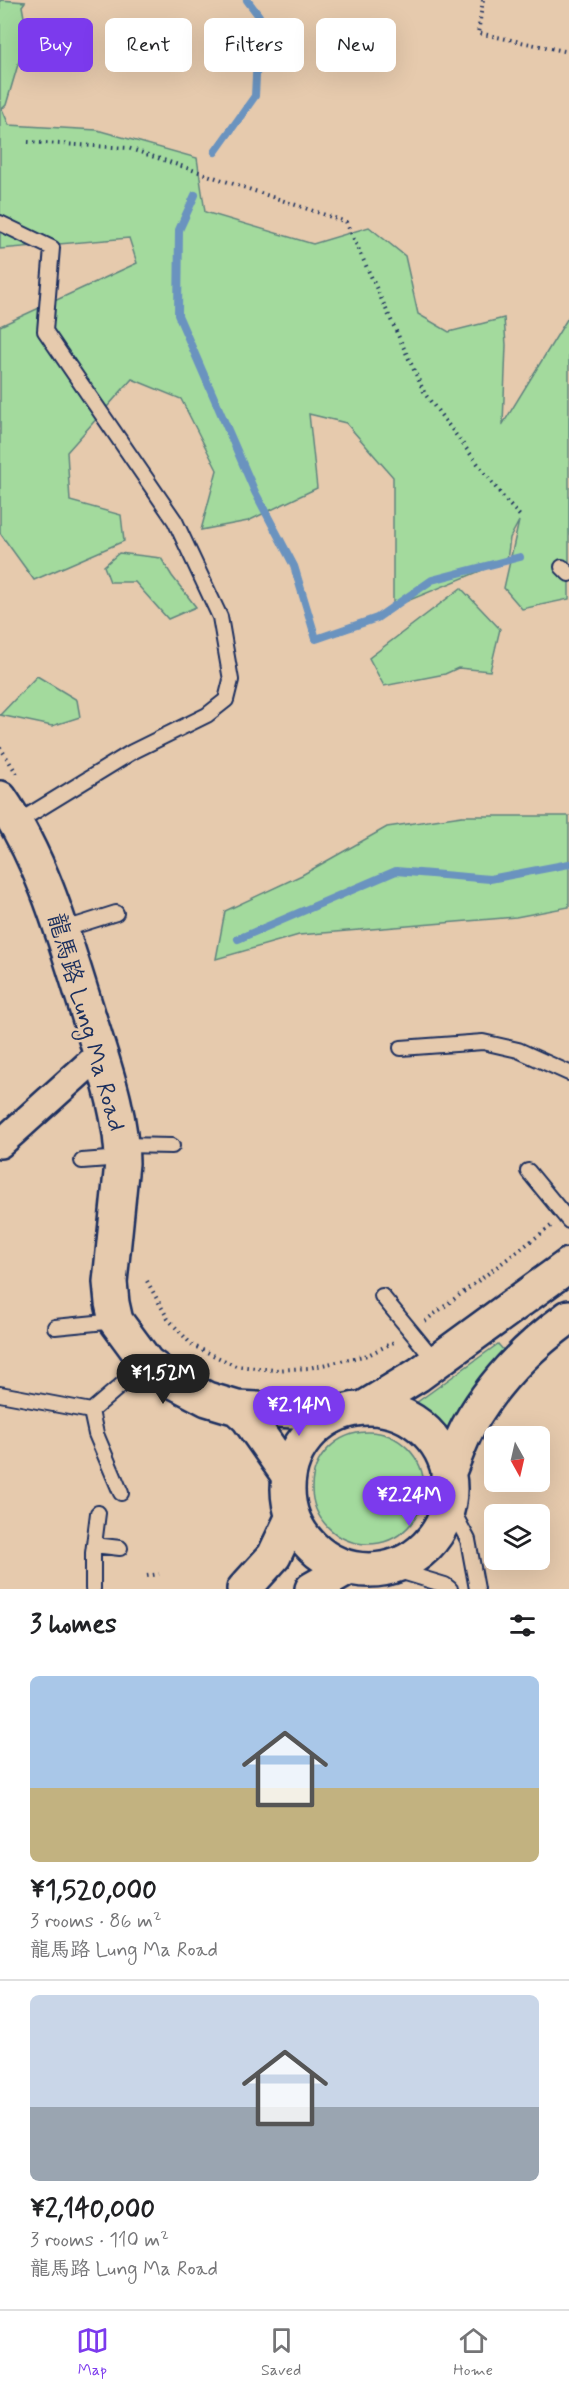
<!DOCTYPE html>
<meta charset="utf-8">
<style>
body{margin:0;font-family:Mynerve,"LXGW WenKai TC",sans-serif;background:#f6f6f6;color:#202124;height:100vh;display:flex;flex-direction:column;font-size:22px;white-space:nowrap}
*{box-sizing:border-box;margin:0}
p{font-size:20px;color:#757577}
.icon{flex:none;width:33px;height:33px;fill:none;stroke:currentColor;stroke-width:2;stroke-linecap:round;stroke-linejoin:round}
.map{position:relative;height:1589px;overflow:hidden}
.details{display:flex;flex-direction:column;background:#fff;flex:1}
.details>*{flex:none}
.guide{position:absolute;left:18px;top:18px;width:534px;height:54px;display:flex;gap:12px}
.needle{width:39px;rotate:172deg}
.fabs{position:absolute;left:484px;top:1426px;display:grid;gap:12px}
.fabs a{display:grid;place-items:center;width:66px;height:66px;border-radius:9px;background:#fff;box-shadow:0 6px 24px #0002;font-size:30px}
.price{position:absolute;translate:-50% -51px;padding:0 14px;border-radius:21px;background:#7c3aed;color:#fff;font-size:20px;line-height:39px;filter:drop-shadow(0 2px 3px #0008)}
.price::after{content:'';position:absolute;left:50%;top:36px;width:18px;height:14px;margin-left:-9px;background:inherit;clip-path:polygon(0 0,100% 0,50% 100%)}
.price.selected{background:#222;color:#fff}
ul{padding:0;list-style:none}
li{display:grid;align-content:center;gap:12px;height:318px;padding:0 30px}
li+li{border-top:2px solid #e0e0e0}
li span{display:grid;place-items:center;height:186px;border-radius:9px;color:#555}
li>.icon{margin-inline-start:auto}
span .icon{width:108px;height:108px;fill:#fffc;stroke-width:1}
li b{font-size:26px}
h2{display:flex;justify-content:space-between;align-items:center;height:72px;padding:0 30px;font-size:26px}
.tag{padding:0 21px;border-radius:9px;background:#fff;box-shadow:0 6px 24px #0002;font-size:21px;line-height:54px}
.tag.selected{background:#7c3aed;color:#fff}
.menu{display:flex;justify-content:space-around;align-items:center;height:84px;border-top:2px solid #e0e0e0;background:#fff;font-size:16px;color:#757577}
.menu a{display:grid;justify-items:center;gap:3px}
.menu .selected{color:#7c3aed}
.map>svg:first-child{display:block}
.green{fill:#a3da9d;stroke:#5f847e;stroke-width:1.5}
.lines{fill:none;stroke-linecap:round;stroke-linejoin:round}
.stream{stroke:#6b93bf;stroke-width:8}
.service-casing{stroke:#1b2f5e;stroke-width:18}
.minor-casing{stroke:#1b2f5e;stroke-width:32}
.tertiary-casing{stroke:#1b2f5e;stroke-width:38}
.secondary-casing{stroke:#1b2f5e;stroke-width:38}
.path{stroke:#1b2f5e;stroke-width:4;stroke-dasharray:1.5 4.5;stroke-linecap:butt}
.service{stroke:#e6caad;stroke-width:14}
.minor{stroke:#e6caad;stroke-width:27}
.tertiary{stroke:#e6caad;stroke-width:33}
.secondary{stroke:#e6caad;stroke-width:33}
.labels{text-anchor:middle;stroke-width:5;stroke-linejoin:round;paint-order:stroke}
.street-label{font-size:24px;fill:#1b2f5e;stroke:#e6caad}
</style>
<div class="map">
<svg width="569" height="1589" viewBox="0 0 569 1589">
<rect width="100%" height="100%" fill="#e6caad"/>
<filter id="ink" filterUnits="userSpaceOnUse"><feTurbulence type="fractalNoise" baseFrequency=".0167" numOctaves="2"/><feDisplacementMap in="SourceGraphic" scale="12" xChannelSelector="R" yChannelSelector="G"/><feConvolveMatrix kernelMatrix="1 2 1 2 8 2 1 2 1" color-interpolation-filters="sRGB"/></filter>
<g filter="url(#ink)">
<path class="green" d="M0,0L25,2L22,6L27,34L6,105L2,109L9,125L97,130L197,158L205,212L313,244L369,227L405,256L418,314L449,332L504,318L506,345L503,424L569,316V599L522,609L504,588L519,521L510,538L507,560L393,607V477L346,423L309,414L317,488L248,521L201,530L217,470L181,399L132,379L67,452L70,501L121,515L124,541L34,580L0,533V326L137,263L129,238L0,249Z
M119,553L161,558L172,576L196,607L168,619L135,582H110L104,566Z
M461,588L500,629L490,671L458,668L445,674L384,686L369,658Z
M37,676L77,700L80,717L52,726L0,715Z
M462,816H569V907L516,917L299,935L216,959L225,911L302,875L387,827Z
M498,1344L505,1352C479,1379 464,1400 448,1434L441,1424L416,1403Z
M312 1488a56 56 0 1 1 112 0a56 56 0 1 1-112 0Z"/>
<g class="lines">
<path class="stream" d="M215,152L255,96L259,16L247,0
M195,195L179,230L178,315L255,492L294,566L316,639L377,618L432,580L520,557
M238,939L396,871L490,879L569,864"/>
<defs>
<path id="service" d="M0,223L52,248L45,331L175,521L220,617L231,680L226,700L207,715L132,752L16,823
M562,567L569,574
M62,930L116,913
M401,1048L483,1042L518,1050L569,1073
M122,1145L172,1146
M82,1161L121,1158
M528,1171L569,1221
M382,1296L436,1362
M55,1327L116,1321
M0,1394L91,1411
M121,1493L96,1434L91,1411L147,1363
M449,1504L468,1540L477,1589
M94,1545L120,1548
M389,1568L445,1585L450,1589
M93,1589V1553L98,1513"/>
<path id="minor" d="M0,1144L100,1054"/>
<path id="tertiary" d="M0,798C45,864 65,941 89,1017C103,1063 122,1114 122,1163L110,1282L112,1303L116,1321L147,1363L169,1379L207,1399L237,1408L294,1411L331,1417
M237,1408L248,1418L288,1475"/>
<path id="secondary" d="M288 1489a81 81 0 1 1 162 0a81 81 0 1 1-162 0Z
M364,1408L418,1375L569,1265
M448,1474C455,1458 460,1442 468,1427C492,1383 529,1346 569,1317
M244,1589L274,1556L292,1518
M312,1589L349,1568"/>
</defs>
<use href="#service" class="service-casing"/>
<use href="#minor" class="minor-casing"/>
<use href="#tertiary" class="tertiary-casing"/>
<use href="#secondary" class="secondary-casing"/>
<path class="path" d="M483,0L478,33L569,52
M28,142L128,148L346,222L425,394L506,501L521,517
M0,747L17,774
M147,1281L168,1319L192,1345L236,1366L275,1370L309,1368L368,1355L394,1342
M425,1321L551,1226
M147,1576L159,1574"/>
<use href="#service" class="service"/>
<use href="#minor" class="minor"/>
<use href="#tertiary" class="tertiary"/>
<use href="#secondary" class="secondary"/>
</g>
</g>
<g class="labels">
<g class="street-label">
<text transform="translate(87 1022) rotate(74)" y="8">龍馬路 Lung Ma Road</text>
</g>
</g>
</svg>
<div class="fabs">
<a><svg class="needle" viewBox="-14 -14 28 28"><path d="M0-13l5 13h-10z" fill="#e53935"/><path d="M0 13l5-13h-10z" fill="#757577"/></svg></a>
<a><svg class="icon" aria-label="layers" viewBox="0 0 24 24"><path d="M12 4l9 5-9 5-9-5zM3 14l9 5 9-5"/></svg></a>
</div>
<b class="price selected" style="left:163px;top:1405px">¥1.52M</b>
<b class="price" style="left:299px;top:1437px">¥2.14M</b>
<b class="price" style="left:409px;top:1527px">¥2.24M</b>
<div class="guide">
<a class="tag selected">Buy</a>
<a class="tag">Rent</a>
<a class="tag">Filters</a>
<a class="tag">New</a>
</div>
</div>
<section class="details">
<h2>3 homes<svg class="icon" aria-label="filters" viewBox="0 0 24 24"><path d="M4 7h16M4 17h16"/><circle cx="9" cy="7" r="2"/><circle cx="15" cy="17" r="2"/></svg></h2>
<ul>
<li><span style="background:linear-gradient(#a9c7e8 60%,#c2b280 0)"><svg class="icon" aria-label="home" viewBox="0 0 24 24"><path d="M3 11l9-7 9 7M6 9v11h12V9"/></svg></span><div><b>¥1,520,000</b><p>3 rooms · 86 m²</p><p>龍馬路 Lung Ma Road</p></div></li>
<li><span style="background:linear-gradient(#c9d6e8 60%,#9aa5b1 0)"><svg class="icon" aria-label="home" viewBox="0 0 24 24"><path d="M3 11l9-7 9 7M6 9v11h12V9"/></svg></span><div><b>¥2,140,000</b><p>3 rooms · 110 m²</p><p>龍馬路 Lung Ma Road</p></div></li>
</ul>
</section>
<nav class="menu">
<a class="selected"><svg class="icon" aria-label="map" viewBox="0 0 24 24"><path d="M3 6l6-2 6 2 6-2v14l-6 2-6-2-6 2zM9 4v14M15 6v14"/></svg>Map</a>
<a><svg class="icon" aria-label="saved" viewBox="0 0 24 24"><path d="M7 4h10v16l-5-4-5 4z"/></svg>Saved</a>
<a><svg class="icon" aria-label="home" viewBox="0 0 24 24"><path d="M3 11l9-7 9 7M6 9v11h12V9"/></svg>Home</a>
</nav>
